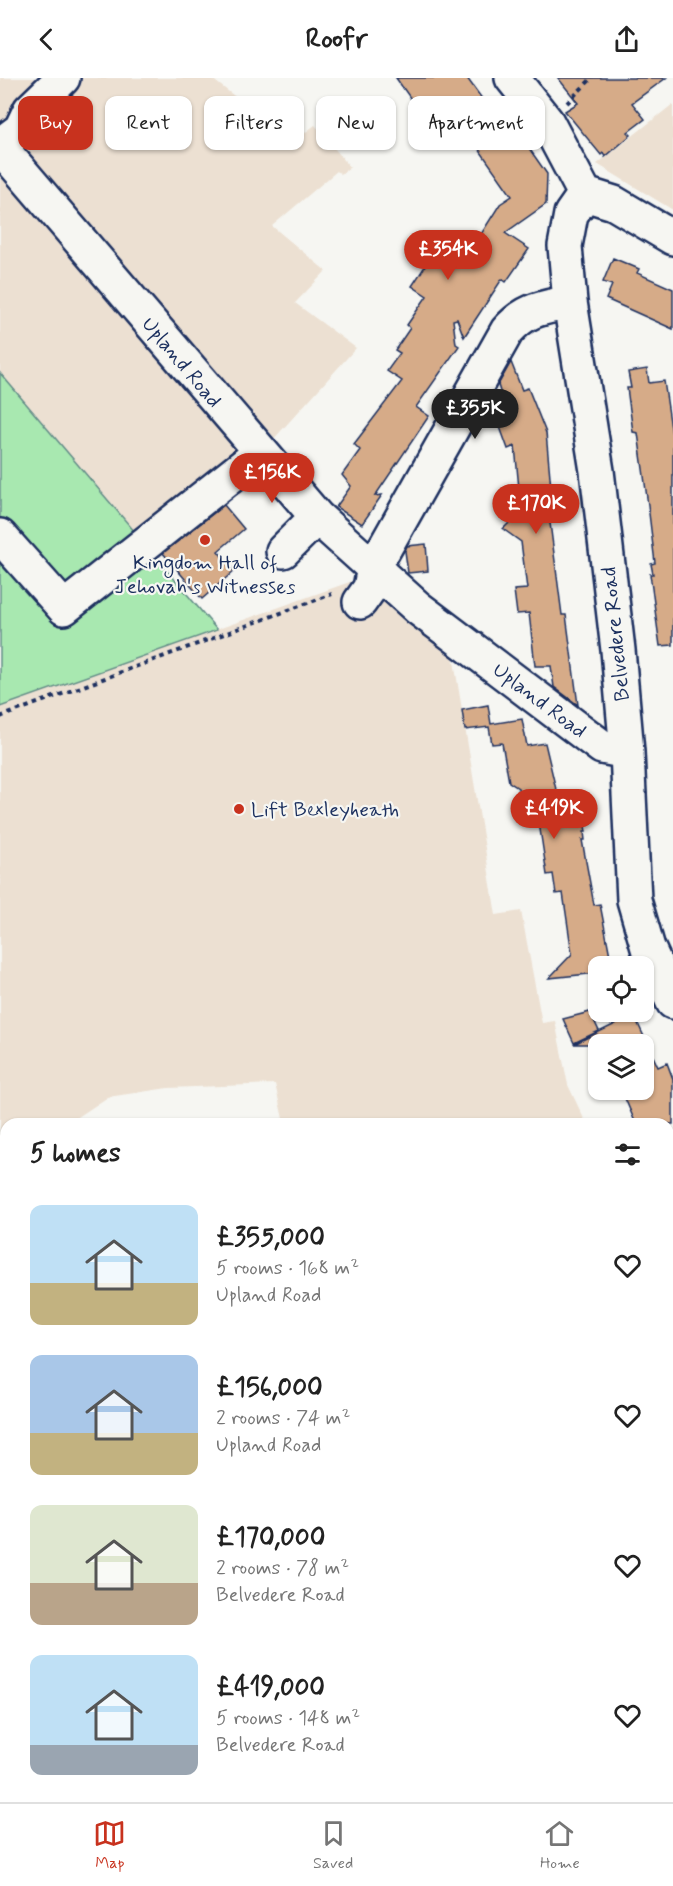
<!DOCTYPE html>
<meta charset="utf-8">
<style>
body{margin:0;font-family:Mynerve,sans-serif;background:#f2f2f2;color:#222;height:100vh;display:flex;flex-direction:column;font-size:22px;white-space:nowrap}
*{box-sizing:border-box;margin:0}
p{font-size:20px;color:#767676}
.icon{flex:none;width:33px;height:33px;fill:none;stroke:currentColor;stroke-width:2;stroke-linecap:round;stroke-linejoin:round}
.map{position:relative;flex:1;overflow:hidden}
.drawer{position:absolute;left:0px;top:1040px;width:674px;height:686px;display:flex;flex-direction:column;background:#fff;border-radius:18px 18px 0 0;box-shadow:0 2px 4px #0004}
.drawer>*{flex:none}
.banner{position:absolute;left:18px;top:18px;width:638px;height:54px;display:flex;gap:12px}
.controls{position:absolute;left:588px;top:878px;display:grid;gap:12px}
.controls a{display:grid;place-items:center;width:66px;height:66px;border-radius:12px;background:#fff;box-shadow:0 2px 4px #0004;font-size:30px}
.price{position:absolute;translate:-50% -51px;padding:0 14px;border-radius:21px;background:#c8321e;color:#fff;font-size:20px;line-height:39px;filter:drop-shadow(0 2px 3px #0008)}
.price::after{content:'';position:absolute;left:50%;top:36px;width:18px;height:14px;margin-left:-9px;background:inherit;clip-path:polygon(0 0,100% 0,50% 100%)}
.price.selected{background:#222;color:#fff}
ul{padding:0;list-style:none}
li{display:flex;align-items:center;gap:18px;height:150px;padding:0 30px}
li span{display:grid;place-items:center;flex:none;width:168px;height:120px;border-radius:12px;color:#555}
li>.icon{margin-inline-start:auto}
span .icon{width:72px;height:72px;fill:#fffc;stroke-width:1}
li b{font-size:26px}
h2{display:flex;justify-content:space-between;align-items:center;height:72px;padding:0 30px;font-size:26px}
.tag{padding:0 21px;border-radius:12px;background:#fff;box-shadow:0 2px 4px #0004;font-size:21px;line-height:54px}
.tag.selected{background:#c8321e;color:#fff}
header{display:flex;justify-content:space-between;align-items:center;height:78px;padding:0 30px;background:#fff;font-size:27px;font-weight:800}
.dock{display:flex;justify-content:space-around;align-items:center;height:84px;border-top:2px solid #e0e0e0;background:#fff;font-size:16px;color:#767676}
.dock a{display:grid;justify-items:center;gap:3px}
.dock .selected{color:#c8321e}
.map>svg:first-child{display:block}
.built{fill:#ece0d2}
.green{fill:#a8e8b0;stroke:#628c87;stroke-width:1.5}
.building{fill:#d6ab88;stroke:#1b2f5e;stroke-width:1.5}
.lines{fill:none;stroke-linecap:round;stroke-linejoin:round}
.minor-casing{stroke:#1b2f5e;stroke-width:38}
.path{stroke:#1b2f5e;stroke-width:4;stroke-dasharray:4.5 4.5;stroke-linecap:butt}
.minor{stroke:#f6f6f2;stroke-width:33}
.rail{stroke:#1b2f5e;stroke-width:4.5;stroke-dasharray:9 4.5;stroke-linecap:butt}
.poi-dot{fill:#c8321e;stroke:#f6f6f2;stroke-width:2}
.labels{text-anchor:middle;stroke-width:4.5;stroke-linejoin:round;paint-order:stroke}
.street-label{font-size:21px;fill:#1b2f5e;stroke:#f6f6f2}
.poi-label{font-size:21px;fill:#1b2f5e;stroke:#f6f6f2}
</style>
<header><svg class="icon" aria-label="back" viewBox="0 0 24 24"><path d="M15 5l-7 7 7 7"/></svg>Roofr<svg class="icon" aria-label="share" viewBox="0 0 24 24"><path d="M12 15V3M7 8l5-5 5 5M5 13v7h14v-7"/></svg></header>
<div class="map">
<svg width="673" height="1724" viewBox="0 0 673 1724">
<rect width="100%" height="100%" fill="#f6f6f2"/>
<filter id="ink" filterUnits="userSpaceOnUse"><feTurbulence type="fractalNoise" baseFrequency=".0167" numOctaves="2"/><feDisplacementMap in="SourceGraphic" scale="12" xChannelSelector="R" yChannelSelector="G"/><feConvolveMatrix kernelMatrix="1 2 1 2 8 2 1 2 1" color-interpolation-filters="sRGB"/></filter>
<g filter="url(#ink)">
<path class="built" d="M0,0H211L247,28L251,24L292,65L315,47L350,89L341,96L337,93L272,148L326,193L295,225L356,270L271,364L233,374L135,455L0,295Z
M673,26V132L597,86Z
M358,501L453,577L496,837L521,833L542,945L555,943L568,1007L586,1045H284L275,1006L168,1010L108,1019L69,1045L6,1046V1091L0,1096V629Z"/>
<path class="green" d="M0,295L135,454L233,374L254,398L155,478L217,552L0,629Z"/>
<path class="building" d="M396,0H467L488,29L496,23L547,96L546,126L505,155L529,171L506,204L502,201L464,259L457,241L453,242L456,266L459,268L416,329L429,338L375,418L382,417L362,446L336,429L351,408L342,397L360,372L354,366L402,303L387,293L400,275L395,272L410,250L407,247L427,218L412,208L443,161L463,175L469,166L473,169L500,126L512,118L474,64L468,68L448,40L442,44L434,34L425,41Z
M558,0H666L632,25L645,41L628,54L631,57L605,79L603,75L601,77L565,33L578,25Z
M613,180L639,191L637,195L673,211V251L606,221L612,207L603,204Z
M511,284L522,312L528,310L546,355L552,421L547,422L562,537H566L578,627L554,609L551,588H535L529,535L517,536L514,512L527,511L521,464L503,451L509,445L508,434L521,432L515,368L508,371L500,349L508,346L498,322L502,320L498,307Z
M647,291L649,305L664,303L673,364V567L660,568L650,496H653L651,486L655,485L648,427L638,355L633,354L627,310H631L628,294Z
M224,427L244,451L218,473L234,493L202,521L163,475Z
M426,466L428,493L408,495L405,473L407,468Z
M488,627L491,646L522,641L527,668L545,665L558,720L580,717L586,754H584L585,762H582L594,827L600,826L612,888H598V895L549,900L572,876L563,815L556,816L553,796L547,797L536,725L521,727L518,710L509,704L502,665L492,666L489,649L465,652L462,632Z
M590,934L599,953L574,965L563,941Z
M634,937L658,989L667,985L673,1001V1046H636L621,1011H644V966H574Z"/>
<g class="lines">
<defs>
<path id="minor" d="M512,0L547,44L585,116L614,125L673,160
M0,67L21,51L30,32L63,0
M0,69L317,439L418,530L602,669L627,674
M585,116L571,136L565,168L570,224L597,393L618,572L627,674L634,822L648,870L673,924
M0,458L64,530L260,375
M283,473L317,439
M360,524L370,510L374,489L507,253C526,231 542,230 570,224
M668,1187L673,1186
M0,1378L6,1376
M668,1488L671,1487
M201,1724L218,1719"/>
</defs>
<use href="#minor" class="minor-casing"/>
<path class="path" d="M567,25L592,0
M0,639L332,516
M668,1647L673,1640
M603,1724L608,1719"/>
<use href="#minor" class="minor"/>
<path class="rail" d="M668,1716L673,1710"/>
</g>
</g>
<g class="poi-dot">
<circle cx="205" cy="462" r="6"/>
<circle cx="239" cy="731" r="6"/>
</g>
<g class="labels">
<g class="street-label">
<text transform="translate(182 284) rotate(50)" y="7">Upland Road</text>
<text transform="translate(615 556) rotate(-96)" y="7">Belvedere Road</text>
<text transform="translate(540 622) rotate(37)" y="7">Upland Road</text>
</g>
<g class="poi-label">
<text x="205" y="491">Kingdom Hall of<tspan x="205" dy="24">Jehovah's Witnesses</tspan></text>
<text x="251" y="738" text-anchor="start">Lift Bexleyheath</text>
</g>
</g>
</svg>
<div class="controls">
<a><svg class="icon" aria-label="locate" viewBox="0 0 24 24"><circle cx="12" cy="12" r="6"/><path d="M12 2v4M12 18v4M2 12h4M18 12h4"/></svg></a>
<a><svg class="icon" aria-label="layers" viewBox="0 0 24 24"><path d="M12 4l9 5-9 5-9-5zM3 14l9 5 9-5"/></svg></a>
</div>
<b class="price" style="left:448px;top:203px">£354K</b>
<b class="price selected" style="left:475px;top:362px">£355K</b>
<b class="price" style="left:272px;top:426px">£156K</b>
<b class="price" style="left:536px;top:457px">£170K</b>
<b class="price" style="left:554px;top:762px">£419K</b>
<div class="banner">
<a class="tag selected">Buy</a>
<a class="tag">Rent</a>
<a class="tag">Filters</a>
<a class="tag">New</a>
<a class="tag">Apartment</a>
</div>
<section class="drawer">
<h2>5 homes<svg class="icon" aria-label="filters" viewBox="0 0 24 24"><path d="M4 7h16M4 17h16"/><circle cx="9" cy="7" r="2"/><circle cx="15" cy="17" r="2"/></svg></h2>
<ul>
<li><span style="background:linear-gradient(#bfe0f5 65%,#c2b280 0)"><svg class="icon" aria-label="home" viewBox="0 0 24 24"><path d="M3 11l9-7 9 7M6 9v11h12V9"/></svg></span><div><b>£355,000</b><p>5 rooms · 168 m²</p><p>Upland Road</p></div><svg class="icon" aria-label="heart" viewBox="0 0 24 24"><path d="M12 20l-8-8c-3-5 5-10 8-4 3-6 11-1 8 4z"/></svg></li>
<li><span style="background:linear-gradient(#a9c7e8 65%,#c2b280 0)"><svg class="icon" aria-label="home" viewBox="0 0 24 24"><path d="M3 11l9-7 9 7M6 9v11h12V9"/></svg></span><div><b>£156,000</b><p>2 rooms · 74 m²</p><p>Upland Road</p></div><svg class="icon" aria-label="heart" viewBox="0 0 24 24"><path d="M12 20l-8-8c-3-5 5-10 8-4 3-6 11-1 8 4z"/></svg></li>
<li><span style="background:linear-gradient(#dfe7d0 65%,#b9a48a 0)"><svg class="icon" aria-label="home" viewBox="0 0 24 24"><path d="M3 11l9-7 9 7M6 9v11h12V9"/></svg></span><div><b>£170,000</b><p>2 rooms · 78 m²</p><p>Belvedere Road</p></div><svg class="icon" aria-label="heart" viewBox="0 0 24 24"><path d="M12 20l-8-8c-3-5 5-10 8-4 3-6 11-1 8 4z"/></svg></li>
<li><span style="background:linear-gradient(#bfe0f5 75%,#9aa5b1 0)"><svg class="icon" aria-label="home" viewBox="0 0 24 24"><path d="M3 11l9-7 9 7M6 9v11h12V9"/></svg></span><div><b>£419,000</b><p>5 rooms · 148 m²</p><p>Belvedere Road</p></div><svg class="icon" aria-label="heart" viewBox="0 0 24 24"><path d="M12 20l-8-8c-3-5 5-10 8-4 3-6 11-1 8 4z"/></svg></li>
</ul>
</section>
</div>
<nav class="dock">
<a class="selected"><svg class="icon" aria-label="map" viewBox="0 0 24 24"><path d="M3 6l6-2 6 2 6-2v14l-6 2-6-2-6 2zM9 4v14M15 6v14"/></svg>Map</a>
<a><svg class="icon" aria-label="saved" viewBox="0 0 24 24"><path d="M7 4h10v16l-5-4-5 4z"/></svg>Saved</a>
<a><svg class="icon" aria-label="home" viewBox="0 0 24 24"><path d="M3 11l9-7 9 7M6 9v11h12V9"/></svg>Home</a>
</nav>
